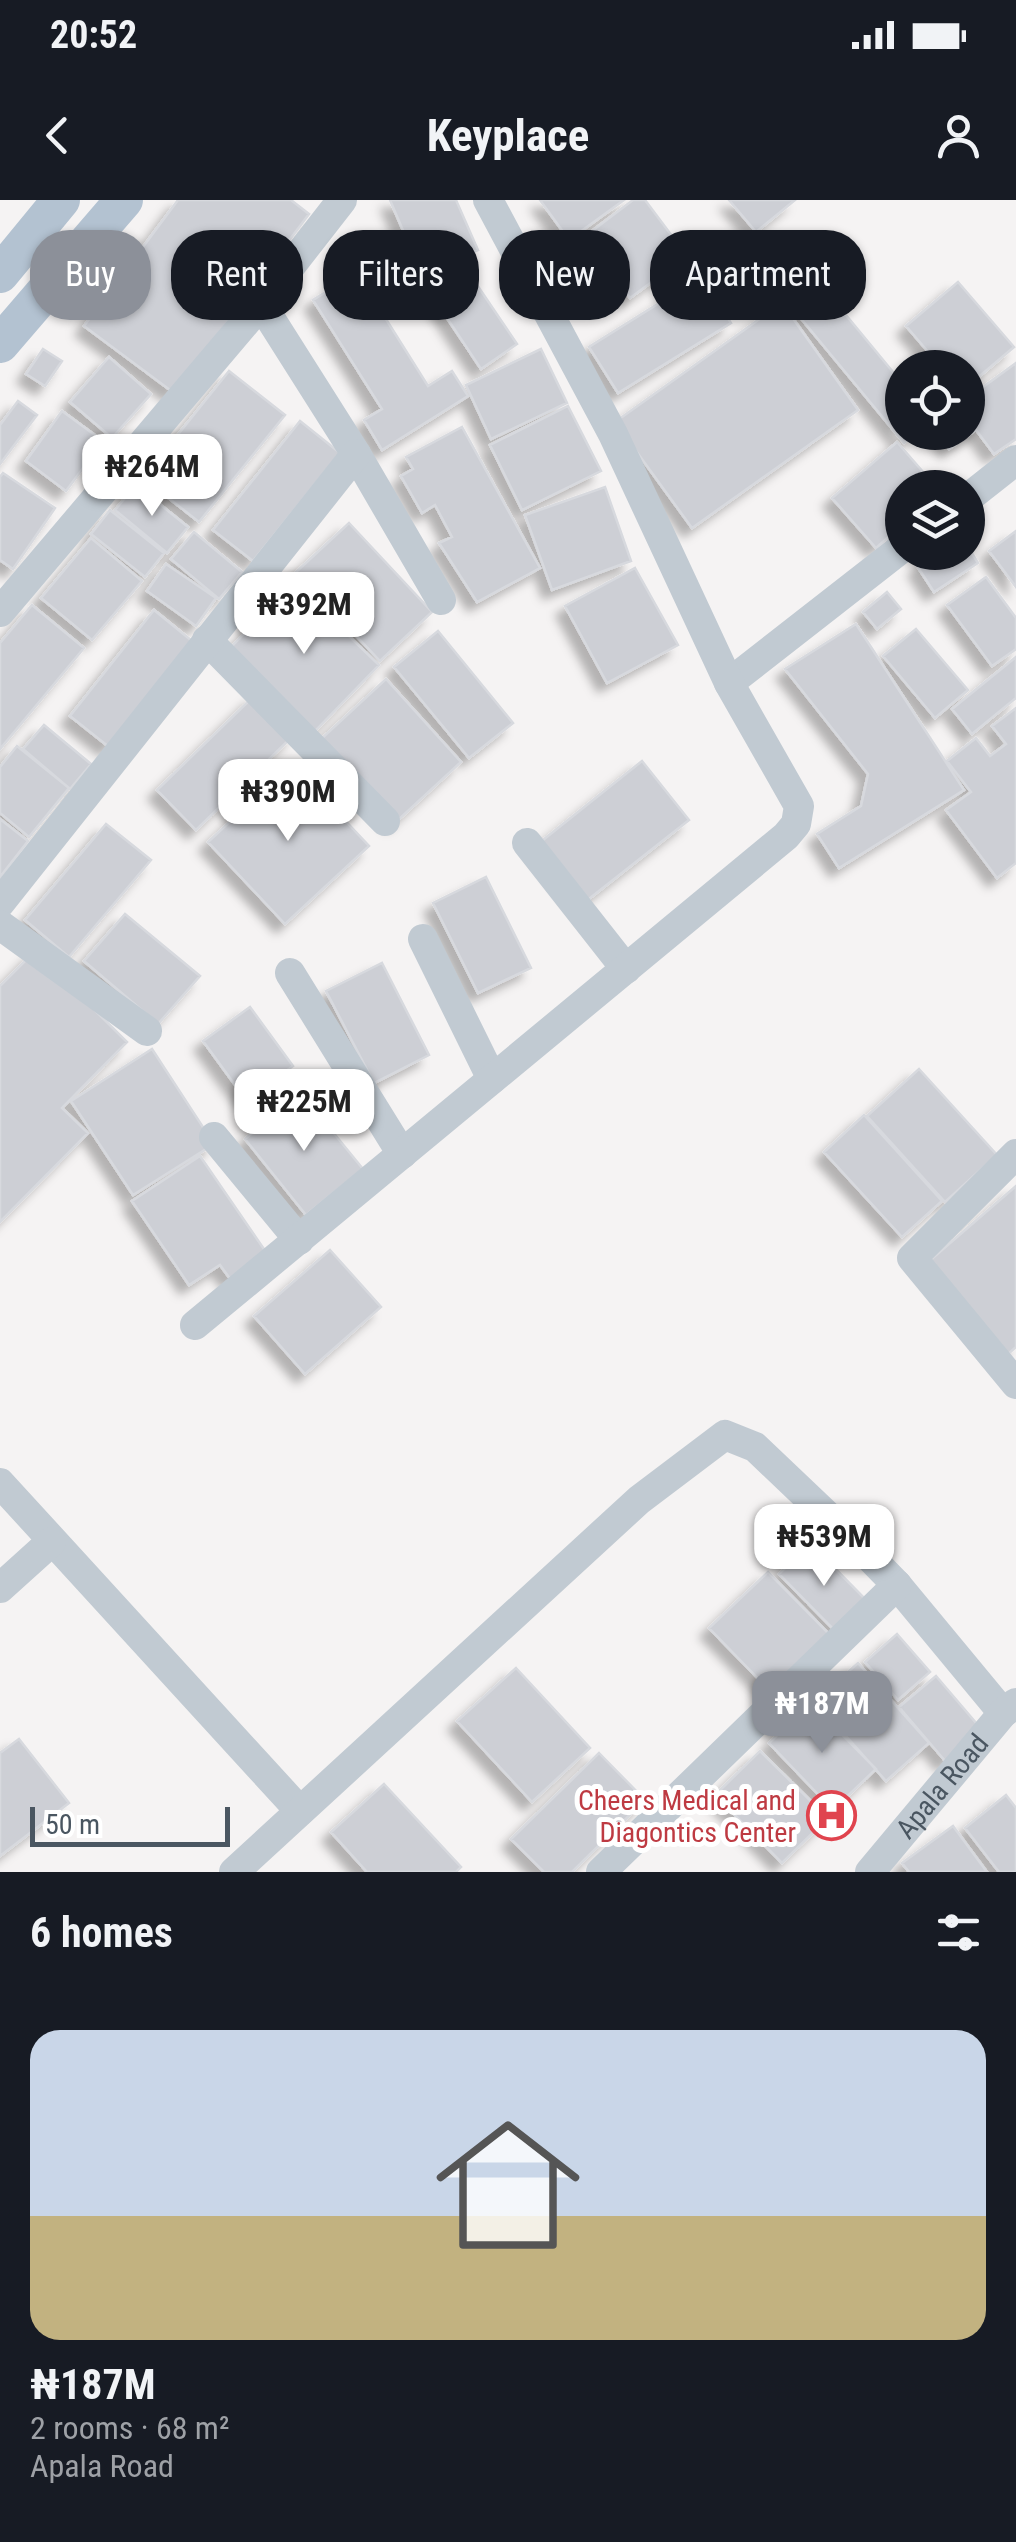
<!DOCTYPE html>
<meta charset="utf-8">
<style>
body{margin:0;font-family:"Roboto Condensed",sans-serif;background:#20242c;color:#f1f3f6;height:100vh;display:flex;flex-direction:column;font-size:38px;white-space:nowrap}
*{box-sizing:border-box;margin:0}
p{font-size:32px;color:#9ea1a6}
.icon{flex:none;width:55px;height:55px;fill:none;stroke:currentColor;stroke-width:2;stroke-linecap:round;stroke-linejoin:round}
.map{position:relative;height:1672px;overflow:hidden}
.panel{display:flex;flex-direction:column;background:#171b24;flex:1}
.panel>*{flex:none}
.guide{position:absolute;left:30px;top:30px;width:958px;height:90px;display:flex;gap:20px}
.controls{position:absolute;left:885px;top:150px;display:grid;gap:20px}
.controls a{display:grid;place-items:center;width:100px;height:100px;border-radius:50%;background:#171b24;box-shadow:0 2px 8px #0004;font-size:50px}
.scale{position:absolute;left:30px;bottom:25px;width:200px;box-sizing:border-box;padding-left:10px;border:5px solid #4a5661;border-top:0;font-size:28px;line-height:35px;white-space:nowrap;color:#4a5661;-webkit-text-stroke:8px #fff;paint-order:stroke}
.price{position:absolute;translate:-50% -85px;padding:0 22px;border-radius:20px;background:#fff;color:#222;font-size:32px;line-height:65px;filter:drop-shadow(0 2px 5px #0008)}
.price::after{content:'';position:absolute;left:50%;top:60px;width:30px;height:22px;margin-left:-15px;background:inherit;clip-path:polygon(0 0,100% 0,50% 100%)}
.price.selected{background:#8c9099;color:#fff}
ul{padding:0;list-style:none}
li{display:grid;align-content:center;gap:20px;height:530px;padding:0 30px}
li+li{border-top:2px solid #363941}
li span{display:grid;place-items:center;height:310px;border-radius:30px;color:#555}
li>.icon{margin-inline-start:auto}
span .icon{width:180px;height:180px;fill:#fffc;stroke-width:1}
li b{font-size:42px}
h2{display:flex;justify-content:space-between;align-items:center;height:120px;padding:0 30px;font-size:42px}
.chip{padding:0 35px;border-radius:40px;background:#171b24;box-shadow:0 2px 8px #0004;font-size:35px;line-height:90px}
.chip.selected{background:#8c9099;color:#fff}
.status{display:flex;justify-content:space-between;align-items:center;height:70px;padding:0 50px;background:#171b24;direction:ltr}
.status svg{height:28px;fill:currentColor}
header{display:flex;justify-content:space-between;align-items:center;height:130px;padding:0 30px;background:#171b24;font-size:45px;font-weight:700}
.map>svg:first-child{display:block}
.building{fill:#cdcfd5;stroke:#d7d9de;stroke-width:2.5;filter:url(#shadow)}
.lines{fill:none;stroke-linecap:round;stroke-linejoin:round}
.minor{stroke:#c1cad2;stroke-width:30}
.major{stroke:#b3c2d1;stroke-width:38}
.labels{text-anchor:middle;stroke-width:10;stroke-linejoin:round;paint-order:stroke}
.street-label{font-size:28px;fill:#4a5661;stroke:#fff}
.health-label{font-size:28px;fill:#be3a42;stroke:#fff;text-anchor:end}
</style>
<div class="status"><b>20:52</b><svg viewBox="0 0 49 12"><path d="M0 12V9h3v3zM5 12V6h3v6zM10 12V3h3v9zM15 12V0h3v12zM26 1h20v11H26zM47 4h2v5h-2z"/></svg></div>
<header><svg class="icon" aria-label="back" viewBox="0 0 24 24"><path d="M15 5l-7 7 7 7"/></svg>Keyplace<svg class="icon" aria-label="person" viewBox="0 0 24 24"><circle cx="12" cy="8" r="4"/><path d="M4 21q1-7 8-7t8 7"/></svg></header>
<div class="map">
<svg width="1016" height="1672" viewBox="0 0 1016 1672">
<defs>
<filter id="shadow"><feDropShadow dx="-9" dy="9" stdDeviation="5" flood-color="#0004"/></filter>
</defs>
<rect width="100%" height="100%" fill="#f5f3f3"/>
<path class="building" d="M178,0H291L309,14L174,193L84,126Z
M390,0H456L478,50L422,75Z
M540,0H624L569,40Z
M633,0H645L687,56L630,98L584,37Z
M729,0H795L756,32Z
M808,69L902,183V232H917L904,243L779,92Z
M357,73L428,186L452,171L468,196L382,250L364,220L382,209L313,100Z
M701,77L731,123L618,193L589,147Z
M473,79L517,144L481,169L437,103Z
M958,82L1014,147L968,186V168H928L936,161L906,126Z
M782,103L858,210L692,328L615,222Z
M43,149L62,161L45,186L26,174Z
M541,149L567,203L491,239L466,185Z
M109,157L151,194L112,238L70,202Z
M1016,163V239L994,254L976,230L949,249L938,232H968V198Z
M229,171L285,215L199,322L143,278Z
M18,201L37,215L0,264V225Z
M568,206L601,271L522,310L490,245Z
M62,211L103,241L66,291L26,261Z
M300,221L340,253L253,361L213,330Z
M462,227L540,368L477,402L439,343L452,337L435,305L422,313L401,276L413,269L406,257Z
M897,242L937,288H902V325L876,348L832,298Z
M3,273L55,308L13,369L0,360V277Z
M136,285L188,327L167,353L115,310Z
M605,287L631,361L552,390L525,315Z
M110,310L164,353L145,377L91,334Z
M349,323L432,412L380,461L296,372Z
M1016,331V387L989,351Z
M194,332L242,372L219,399L171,359Z
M91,338L142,381L92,440L41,398Z
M968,347L978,363L934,392L917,366L937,352H968Z
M166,364L216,398L196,426L147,391Z
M635,368L678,445L607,483L565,406Z
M986,377L1016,418V449L992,466L947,405Z
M294,383L379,465L314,532L228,450Z
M887,392L901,409L877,429L863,412Z
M32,405L84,448L0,549V443Z
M154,410L192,441L109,547L70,516Z
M856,424L964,590L839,668L817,634L861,606L868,574L785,469Z
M916,429L968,490L935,518L883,456Z
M438,431L513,523L469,558L394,467Z
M1016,457V498L972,534L952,509Z
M386,479L461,562L396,622L320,540Z
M255,495L294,535L196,630L157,590Z
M1016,508V663L997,678L946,610L971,592L947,561L976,538L990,556L1006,544L992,526Z
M44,525L91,564L70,589L23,549Z
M17,546L69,588L29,637L0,613V567Z
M642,561L689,620L585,702L538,644Z
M292,564L369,646L285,724L208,642Z
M0,619L28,641L0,677Z
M106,624L151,660L69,757L25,720Z
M486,677L531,768L478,793L433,703Z
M125,714L200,776L158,824L84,761Z
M35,751L127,842L62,908L88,933L0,1022V786Z
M382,763L429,855L374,883L326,791Z
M250,807L293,866L246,900L203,841Z
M152,849L214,944L133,995L71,901Z
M919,869L997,955L945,1002L867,916Z
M301,893L363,969L306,1015L245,939Z
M864,915L942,1001L902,1037L824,952Z
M200,956L268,1055L231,1080L220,1065L189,1085L132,1001Z
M1016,986V1147L1007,1155L927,1063Z
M330,1050L381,1107L305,1174L254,1116Z
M810,1343L870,1404L839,1435L779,1374Z
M768,1372L835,1440L776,1497L709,1428Z
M897,1434L930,1472L898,1500L865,1462Z
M858,1463L929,1543L886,1581L815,1501Z
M516,1468L590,1548L532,1602L457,1521Z
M936,1476L982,1530L946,1562L899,1507Z
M811,1503L876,1569L833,1610L769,1543Z
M19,1539L69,1603L0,1656V1553Z
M760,1551L828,1618L782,1663L715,1595Z
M599,1553L645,1600L572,1672H544L511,1639Z
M384,1584L461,1667L456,1672H367L331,1632Z
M1006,1595L1016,1608V1672H999L965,1628Z
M953,1626L987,1672H909L902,1663Z"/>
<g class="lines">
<g class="minor">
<path d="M261,104L356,254L441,400"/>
<path d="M968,298L1016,260"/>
<path d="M0,412L261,104L342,0"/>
<path d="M207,440L385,621"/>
<path d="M729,483L902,348"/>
<path d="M527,643L626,769"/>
<path d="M0,703L356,254"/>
<path d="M0,725L147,831"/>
<path d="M423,739L492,879"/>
<path d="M290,773L402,954"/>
<path d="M214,937L299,1040"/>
<path d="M1016,954L912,1058L1016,1184"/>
<path d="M195,1125L786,636L796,624L799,606L729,483L613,234L488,0"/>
<path d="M0,1283L300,1611"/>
<path d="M0,1388L51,1342"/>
<path d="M234,1672L639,1300L725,1235L755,1247L858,1345L897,1385L1003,1513"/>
<path d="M601,1672L897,1385"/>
<path id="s1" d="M870,1672L1003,1513L1016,1503"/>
</g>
<path class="major" d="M0,74L61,0
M0,144L124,0"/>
</g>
<defs>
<symbol id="hospital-ring" viewBox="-11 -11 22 22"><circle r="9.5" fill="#fff" stroke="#e0444e" stroke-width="1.5"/><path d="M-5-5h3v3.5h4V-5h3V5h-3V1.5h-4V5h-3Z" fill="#e0444e"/></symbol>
</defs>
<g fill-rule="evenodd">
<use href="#hospital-ring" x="804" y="1588" width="55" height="55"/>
</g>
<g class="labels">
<g class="street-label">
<text dy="10" stroke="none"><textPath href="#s1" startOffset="112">Apala Road</textPath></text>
</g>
<g class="health-label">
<text x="796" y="1610">Cheers Medical and<tspan x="796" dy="32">Diagontics Center</tspan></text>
</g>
</g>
</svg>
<div class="controls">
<a><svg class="icon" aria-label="locate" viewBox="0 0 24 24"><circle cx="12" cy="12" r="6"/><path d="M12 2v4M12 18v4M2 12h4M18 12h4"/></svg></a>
<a><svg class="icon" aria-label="layers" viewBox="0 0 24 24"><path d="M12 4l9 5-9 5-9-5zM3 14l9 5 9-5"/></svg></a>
</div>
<div class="scale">50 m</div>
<b class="price" style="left:152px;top:319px">₦264M</b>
<b class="price" style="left:304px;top:457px">₦392M</b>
<b class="price" style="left:288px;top:644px">₦390M</b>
<b class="price" style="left:304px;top:954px">₦225M</b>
<b class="price" style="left:824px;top:1389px">₦539M</b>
<b class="price selected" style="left:822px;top:1556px">₦187M</b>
<div class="guide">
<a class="chip selected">Buy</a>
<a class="chip">Rent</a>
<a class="chip">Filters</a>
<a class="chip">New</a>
<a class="chip">Apartment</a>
</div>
</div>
<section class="panel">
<h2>6 homes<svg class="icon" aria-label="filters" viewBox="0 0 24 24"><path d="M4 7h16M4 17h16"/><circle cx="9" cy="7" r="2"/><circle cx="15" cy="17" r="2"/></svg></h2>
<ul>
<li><span style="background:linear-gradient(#c9d6e8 60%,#c2b280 0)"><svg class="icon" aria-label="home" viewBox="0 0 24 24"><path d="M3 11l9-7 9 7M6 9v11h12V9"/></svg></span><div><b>₦187M</b><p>2 rooms · 68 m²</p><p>Apala Road</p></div></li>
</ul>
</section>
